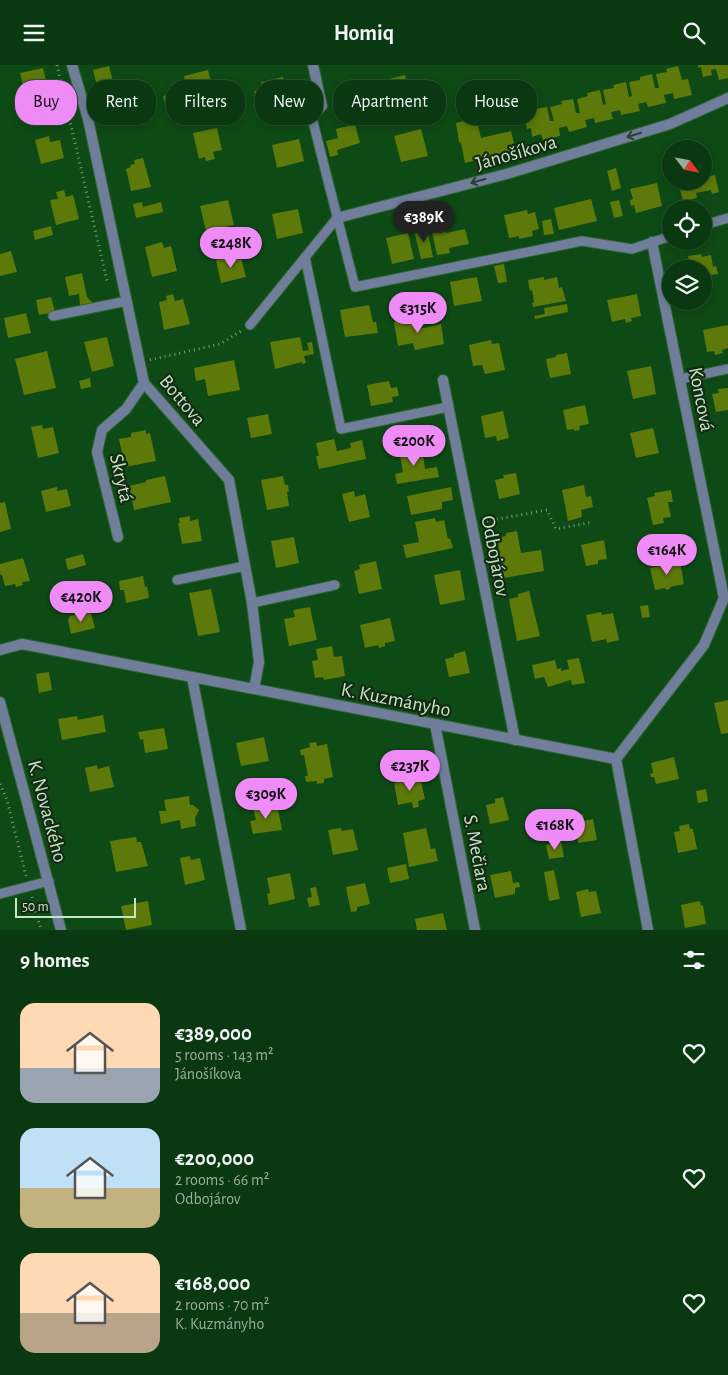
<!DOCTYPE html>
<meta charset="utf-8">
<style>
body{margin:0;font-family:"Alegreya Sans",sans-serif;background:#18431e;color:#f1f3f6;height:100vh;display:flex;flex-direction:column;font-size:19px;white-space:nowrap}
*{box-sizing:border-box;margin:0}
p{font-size:16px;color:#99ac9f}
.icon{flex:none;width:28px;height:28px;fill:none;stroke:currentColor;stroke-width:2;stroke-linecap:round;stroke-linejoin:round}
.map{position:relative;height:865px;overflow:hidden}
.panel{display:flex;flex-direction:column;background:#0a3810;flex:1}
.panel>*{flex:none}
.top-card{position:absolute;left:15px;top:15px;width:699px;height:45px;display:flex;gap:10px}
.needle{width:32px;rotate:122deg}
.buttons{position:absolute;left:662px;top:75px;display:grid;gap:10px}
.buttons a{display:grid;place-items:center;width:50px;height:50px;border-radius:50%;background:#0a3810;box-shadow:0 2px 8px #0003,0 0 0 1px #2a5230;font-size:25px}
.scale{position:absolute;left:15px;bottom:12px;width:121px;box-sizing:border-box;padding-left:5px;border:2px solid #c6e4c6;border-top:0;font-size:14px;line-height:18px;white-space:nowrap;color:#c6e4c6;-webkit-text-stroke:4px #132a13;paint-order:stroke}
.price{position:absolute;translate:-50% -42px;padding:0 11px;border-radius:18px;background:#ef8bf6;color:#111;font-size:16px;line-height:32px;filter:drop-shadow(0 1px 2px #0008)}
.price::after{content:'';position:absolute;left:50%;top:30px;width:15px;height:11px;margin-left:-8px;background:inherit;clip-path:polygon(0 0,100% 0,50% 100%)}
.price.selected{background:#222;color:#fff}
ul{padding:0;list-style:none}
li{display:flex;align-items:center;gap:15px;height:125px;padding:0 20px}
li span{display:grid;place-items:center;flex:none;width:140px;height:100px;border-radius:15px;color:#555}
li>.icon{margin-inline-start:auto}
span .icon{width:60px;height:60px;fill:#fffc;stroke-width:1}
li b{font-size:21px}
h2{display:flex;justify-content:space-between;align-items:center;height:60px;padding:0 20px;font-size:21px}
.tag{padding:0 18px;border-radius:20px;background:#0a3810;box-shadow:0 2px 8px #0003,0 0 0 1px #2a5230;font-size:18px;line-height:45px}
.tag.selected{background:#ef8bf6;color:#111}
header{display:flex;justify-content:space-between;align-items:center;height:65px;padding:0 20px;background:#0a3810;font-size:22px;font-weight:600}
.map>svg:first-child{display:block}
.building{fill:#5c7909}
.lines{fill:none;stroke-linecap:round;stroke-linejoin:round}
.service-casing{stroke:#2f6635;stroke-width:11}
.minor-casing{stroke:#2f6635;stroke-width:12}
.path{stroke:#719d74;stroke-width:3;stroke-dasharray:1 4;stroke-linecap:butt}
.service{stroke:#717e9b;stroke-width:9}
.minor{stroke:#717e9b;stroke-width:10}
.oneway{stroke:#2a3f35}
.labels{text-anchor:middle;stroke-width:4.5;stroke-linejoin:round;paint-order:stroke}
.street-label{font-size:20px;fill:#c6e4c6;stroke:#132a13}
</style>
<header><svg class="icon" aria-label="menu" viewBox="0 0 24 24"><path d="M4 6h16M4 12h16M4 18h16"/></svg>Homiq<svg class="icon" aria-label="search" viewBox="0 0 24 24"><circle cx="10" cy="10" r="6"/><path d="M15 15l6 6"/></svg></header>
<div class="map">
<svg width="728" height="865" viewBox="0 0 728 865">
<rect width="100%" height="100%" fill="#0e4a15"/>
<path class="building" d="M698,0H728V13L719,15L716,4L711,5L712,10L703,12L701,2L698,3Z
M109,1L113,17L97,21L93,5Z
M678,1L682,15L688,14L692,30L674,34L673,28L664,30L666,38L648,42L646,37L638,39L640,46L621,50L620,45L611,47L613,54L595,58L594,53L585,55L587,62L569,67L567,61L559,63L560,71L543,75L541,69L532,72L531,63L527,64L524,50L535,48L534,44L547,42L550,56H554L550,42L562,39L561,36L573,34L576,48H580L577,34L588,31L587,28L600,25L603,40L606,39L603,25L614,23L613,20L626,17L629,32L632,31L629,17L640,15V12L652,9L655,23H659L656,9L667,7L666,4Z
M43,3L50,32L33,36L31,28L25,29L20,8Z
M208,5L214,28L186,35L185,28H188L187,26L182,27L180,17L185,16L184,11Z
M405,10L411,36L391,42L388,32L385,33L381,16Z
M283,12L289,35L259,42L254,26L263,24L261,17Z
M126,22L128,29L134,27L139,50L115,55L110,33L119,31L117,24Z
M172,29L177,49L168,51L163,31Z
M476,53L481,73L511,66L516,86L465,98L461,78L459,77L456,58Z
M355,59L360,78L337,85L338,90L330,92L326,76L338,73L336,64Z
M217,63L222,85L213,87L215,94L206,96L205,92L199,94L193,68Z
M421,64L428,91L401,97L394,71Z
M49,71L50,77L60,75L64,93L41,99L35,75Z
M299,74L304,96L277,103L272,80Z
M143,93L151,122L131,126L126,104L131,102L130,100L135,99L134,95Z
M616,103L621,123L612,126L607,106Z
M706,103L708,112L715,110L719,127L712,129L711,125L696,128L697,133L683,136L678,116H704V104Z
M657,118L662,141L636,148L634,140L631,141L630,135L633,134L630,124Z
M64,125L66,132L73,130L79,154L56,160L50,135L58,134L56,127Z
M591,134L597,156L559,165L554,143Z
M228,135L234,160L206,166L200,141Z
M619,135L623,151L614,153L610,137Z
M142,137L143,142L161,137L163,147L136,153L133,139Z
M298,144L303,168L277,174L272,149Z
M527,145L528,149L535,147L539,164L532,166L533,171L519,174V171L509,173L504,150Z
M551,154L554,169L544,170L542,156Z
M444,159L446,168L465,164L469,179L449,183L450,188L437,190L431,162Z
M51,161L53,170L35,175L33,166Z
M427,163L433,192L421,194L414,165Z
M408,168L414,194L392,199L386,173Z
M162,177L164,183L171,181L177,206L152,212L145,182Z
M11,186L17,207L0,211V189Z
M240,189L246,212L221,218L216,195Z
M701,189L702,192L711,190L713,202L716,201L718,209L711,210L712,215L704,217V204H691L688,191Z
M504,199L507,217L498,218L494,201Z
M82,208L87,232L93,238L80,241L79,229L69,231L65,212Z
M477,212L482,236L454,241L450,217Z
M544,212V215L557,212L559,223L562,222L566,236L533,242L532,238L534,237L532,225L530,226L528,215Z
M173,229L175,236L183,234L190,259L164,265L159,237L167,235L166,231Z
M637,229L641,251L631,253L632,256L626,258L625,254L612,257L607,235Z
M51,232L55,247L39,250L36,235Z
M567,239L568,247L535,254L534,251L545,249L544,243Z
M369,240L373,257H376L378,268L345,272L340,245Z
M26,248L31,268L8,273L4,253Z
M417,253L419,264L441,259L444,279L415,285L413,278L398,281L394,257Z
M728,260V283L722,285L723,288L715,290L714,286L707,287L703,265Z
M107,272L114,301L92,307L84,277Z
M300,272L303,286L309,285L307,278L312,277L314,289L304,291L306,298L302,299V297L275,304L270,277Z
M491,275L492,279L499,278L505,305L485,309L482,300L473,301L469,280Z
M47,286L56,323L24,330L15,294Z
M567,288L571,309L550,313L546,294L556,292V290Z
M234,295L240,325L208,331L205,314L196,316L194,303Z
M651,301L656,329L633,334L627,306Z
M90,313L91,322L81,324L79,316Z
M389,316L391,323L397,322L399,331L392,332L393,337L371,341L367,320Z
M728,323V345L716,347L712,329L719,328L718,324Z
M585,340L589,359L579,361L580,365L574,366V364L567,365L563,345Z
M503,346L509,373L497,376L496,371L485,373L481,351Z
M268,349L272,369L251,373L247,353Z
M42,360L43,364L53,362L59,388L38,393L31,362Z
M653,363L659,388L636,393L630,368Z
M146,365V369L150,368L156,396L125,402L119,374L131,372V368Z
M334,374L337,386L351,383L350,378L362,375L366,394L319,404L316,391H319L316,378Z
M413,382V386L422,384L425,404L437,402L439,412L397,419L395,409L403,407L399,384Z
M516,408L520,429L499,434L495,415L504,413L503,410Z
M165,411L171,437L134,445L129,421L146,417V415Z
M283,411L285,420H288L289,426L287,427L289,441L267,445L261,415Z
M584,420L586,432L591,431L593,442L581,445L582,452L568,456L562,425Z
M57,422V426L67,424L71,441L46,447L41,426Z
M451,422L453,435L442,437V444L411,450L407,431Z
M671,425L673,437H668L671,452L663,453L664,458L653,460L647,433L655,431L654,428Z
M354,426L355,432L365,429L370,452L349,457L342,429Z
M5,437L11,464L0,467V438Z
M190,451V456L198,454L202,476L182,479L178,458H180L179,453Z
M435,453L436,457L444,455L448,474L450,473L453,483L406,493L403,480L419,477L415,457Z
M517,466L521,488L541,485L544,506L504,513L497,473L506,471V468Z
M294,472L299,498L276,503L271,476Z
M604,475L607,494L598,495V499L586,501L581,480Z
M83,489L86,500L68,505L65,494Z
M23,493L30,516L22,517L23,520L16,522L15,519L5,521L2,510H1L0,508V499Z
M376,496L382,524L359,529L354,506L360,504L359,500Z
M680,497L684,519L670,522V524L666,525L665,523L655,525L650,503Z
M460,505L465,535L440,540L434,510Z
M143,511L145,522L147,521L149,533L126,538L124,525H120L119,516Z
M211,524L220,567L198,571L189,528Z
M529,526L540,571L517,576L509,534L518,532V529Z
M648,540L650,552L642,553L640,541Z
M310,542L317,575L289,581L284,554L295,552L293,545Z
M87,547L91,549L95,563L71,569L68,555L70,551Z
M601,547L602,550L613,548L619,575L607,578L606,574L592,577L586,550Z
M390,553L395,576L385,578V581L379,583L378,580L365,583L360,560Z
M332,581L334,592L342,591L345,611L324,615L323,612L315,613L312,596L318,595L316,584Z
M465,586L470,608L449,612L445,594L454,592V589Z
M579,593L585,618L572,620L571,615L548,622L544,612L535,614L532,600L555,595L557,604L561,603V606L569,604L567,595Z
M49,607L52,625L39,628L36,609Z
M728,635V668L721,669L714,638Z
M103,650L106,667L62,675L58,654L77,651L78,655Z
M164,663L168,684L145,688L143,674L140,675L138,667Z
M264,672L269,696L241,701L236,678Z
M316,677L317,681L327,679L333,712L324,714V718L317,719V716L306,717L305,711H308L304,690H301L300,685L310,682L309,678Z
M674,692L679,714L656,719L654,712H651L650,709L653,708L651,698Z
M97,700L98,704L109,701L114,722L90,727L85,703Z
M420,712L425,734L418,736L419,742L413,743L412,737L398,740L394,718Z
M706,724L708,736L698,738L696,726Z
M189,731L190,740H193L199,745L195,753L196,761L181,764L180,755L161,759L159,746H166L164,735Z
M503,732L509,755L490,759L486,740L495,738V734Z
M277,739L282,765L253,769L250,756L256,755L253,743Z
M583,749L584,756L593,754L597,775L578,778L573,751Z
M689,759L690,764H693L697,784L678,788L674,767L680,766L679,761Z
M341,763L342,766L353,764L358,785L333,790L328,765Z
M426,763L431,784L435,783L438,796L409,802L403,768Z
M136,772L137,777H141L148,801L116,807L110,776Z
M561,777L564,792L549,794L546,780Z
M190,791L191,795L200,793L205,815L185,820L180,793Z
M406,799L409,814L390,818L387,803Z
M554,805L560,834L549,836L544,807Z
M511,806L513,818L519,817L520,822L515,823V829L495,833L490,810Z
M290,808L295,834L269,840L267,829L270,828L267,813Z
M365,818L370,839L357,842V846L351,847L346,822Z
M316,822L320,840L309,842L307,833L312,832L310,823Z
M588,824L589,827L596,826L601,848L581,852L576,827Z
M148,836L152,860L126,865L121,841Z
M700,836L701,841L703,840L706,859L685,863L681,840Z
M443,848L447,865H417L415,854Z"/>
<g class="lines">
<defs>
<path id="service" d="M322,41L312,53L355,222L582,176L632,184L671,171
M704,160L728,153
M305,192L341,364L448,342
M53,251L127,236
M250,260L337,153
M680,314L728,304
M177,515L245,501
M252,538L335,520
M0,829L49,816"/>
<path id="minor" d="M72,0L88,54L144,318L229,415L252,538L259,597L254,624
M313,0L322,41
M337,153L510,108L670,59L728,33
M443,315L515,675
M118,472L97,387L102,365L126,344L144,318
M0,585L22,579L616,694
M192,612L241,865
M0,637L61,865
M435,659L475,865
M616,694L704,580L724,533L652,177
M616,694L648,865"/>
</defs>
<use href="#service" class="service-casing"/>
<use href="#minor" class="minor-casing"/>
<path class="path" d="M57,0L107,216
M150,295L220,279L241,266
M482,457L547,445L556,464L593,457
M0,719L7,735L26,811
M32,832L41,865"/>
<use href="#service" class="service"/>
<use href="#minor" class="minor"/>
</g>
<defs><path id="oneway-shaft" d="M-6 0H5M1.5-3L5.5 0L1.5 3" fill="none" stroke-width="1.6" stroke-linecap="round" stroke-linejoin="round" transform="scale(1.25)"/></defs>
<g class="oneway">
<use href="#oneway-shaft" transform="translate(634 70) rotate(163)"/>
<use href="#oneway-shaft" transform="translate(478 116) rotate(165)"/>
</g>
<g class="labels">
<g class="street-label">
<text transform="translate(516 87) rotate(-16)" y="7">Jánošíkova</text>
<text transform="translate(702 334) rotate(79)" y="7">Koncová</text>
<text transform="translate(183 335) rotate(50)" y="7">Bottova</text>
<text transform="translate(122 413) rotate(77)" y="7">Skrytá</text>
<text transform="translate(496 491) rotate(79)" y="7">Odbojárov</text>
<text transform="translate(396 634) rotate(11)" y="7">K. Kuzmányho</text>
<text transform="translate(48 746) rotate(75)" y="7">K. Novackého</text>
<text transform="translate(478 788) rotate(79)" y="7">S. Mečiara</text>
</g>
</g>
</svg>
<div class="buttons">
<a><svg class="needle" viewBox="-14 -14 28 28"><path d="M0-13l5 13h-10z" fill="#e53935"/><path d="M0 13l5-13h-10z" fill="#99ac9f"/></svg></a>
<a><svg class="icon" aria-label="locate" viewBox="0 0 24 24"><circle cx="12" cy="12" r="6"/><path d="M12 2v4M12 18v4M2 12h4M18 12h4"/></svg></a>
<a><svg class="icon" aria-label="layers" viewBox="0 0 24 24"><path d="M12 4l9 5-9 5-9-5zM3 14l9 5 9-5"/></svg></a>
</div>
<div class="scale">50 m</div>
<b class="price selected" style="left:424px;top:178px">€389K</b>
<b class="price" style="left:231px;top:204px">€248K</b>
<b class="price" style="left:418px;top:269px">€315K</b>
<b class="price" style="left:414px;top:402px">€200K</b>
<b class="price" style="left:667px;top:511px">€164K</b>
<b class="price" style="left:81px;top:558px">€420K</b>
<b class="price" style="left:410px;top:727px">€237K</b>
<b class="price" style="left:266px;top:755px">€309K</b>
<b class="price" style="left:555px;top:786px">€168K</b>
<div class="top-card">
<a class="tag selected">Buy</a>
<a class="tag">Rent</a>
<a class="tag">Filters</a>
<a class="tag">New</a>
<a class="tag">Apartment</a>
<a class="tag">House</a>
</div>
</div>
<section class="panel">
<h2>9 homes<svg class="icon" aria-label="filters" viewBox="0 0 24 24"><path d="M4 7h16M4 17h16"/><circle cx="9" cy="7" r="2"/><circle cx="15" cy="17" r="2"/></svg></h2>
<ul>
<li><span style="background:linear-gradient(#ffd9b3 65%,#9aa5b1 0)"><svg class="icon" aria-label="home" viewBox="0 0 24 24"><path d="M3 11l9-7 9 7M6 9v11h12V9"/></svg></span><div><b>€389,000</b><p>5 rooms · 143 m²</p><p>Jánošíkova</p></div><svg class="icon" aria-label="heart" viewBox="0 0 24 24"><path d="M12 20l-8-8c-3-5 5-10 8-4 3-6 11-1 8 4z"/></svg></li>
<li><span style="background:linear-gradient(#bfe0f5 60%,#c2b280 0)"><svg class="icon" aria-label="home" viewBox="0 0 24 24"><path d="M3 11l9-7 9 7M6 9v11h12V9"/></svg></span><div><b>€200,000</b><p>2 rooms · 66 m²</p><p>Odbojárov</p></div><svg class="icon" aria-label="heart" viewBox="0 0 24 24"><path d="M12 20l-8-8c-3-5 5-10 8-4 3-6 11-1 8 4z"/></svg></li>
<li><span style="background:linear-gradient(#ffd9b3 60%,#b9a48a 0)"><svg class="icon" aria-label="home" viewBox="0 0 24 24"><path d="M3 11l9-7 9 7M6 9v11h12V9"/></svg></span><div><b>€168,000</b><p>2 rooms · 70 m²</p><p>K. Kuzmányho</p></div><svg class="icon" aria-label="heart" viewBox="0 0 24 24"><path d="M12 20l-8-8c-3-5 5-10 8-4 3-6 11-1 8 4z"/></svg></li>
</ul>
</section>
